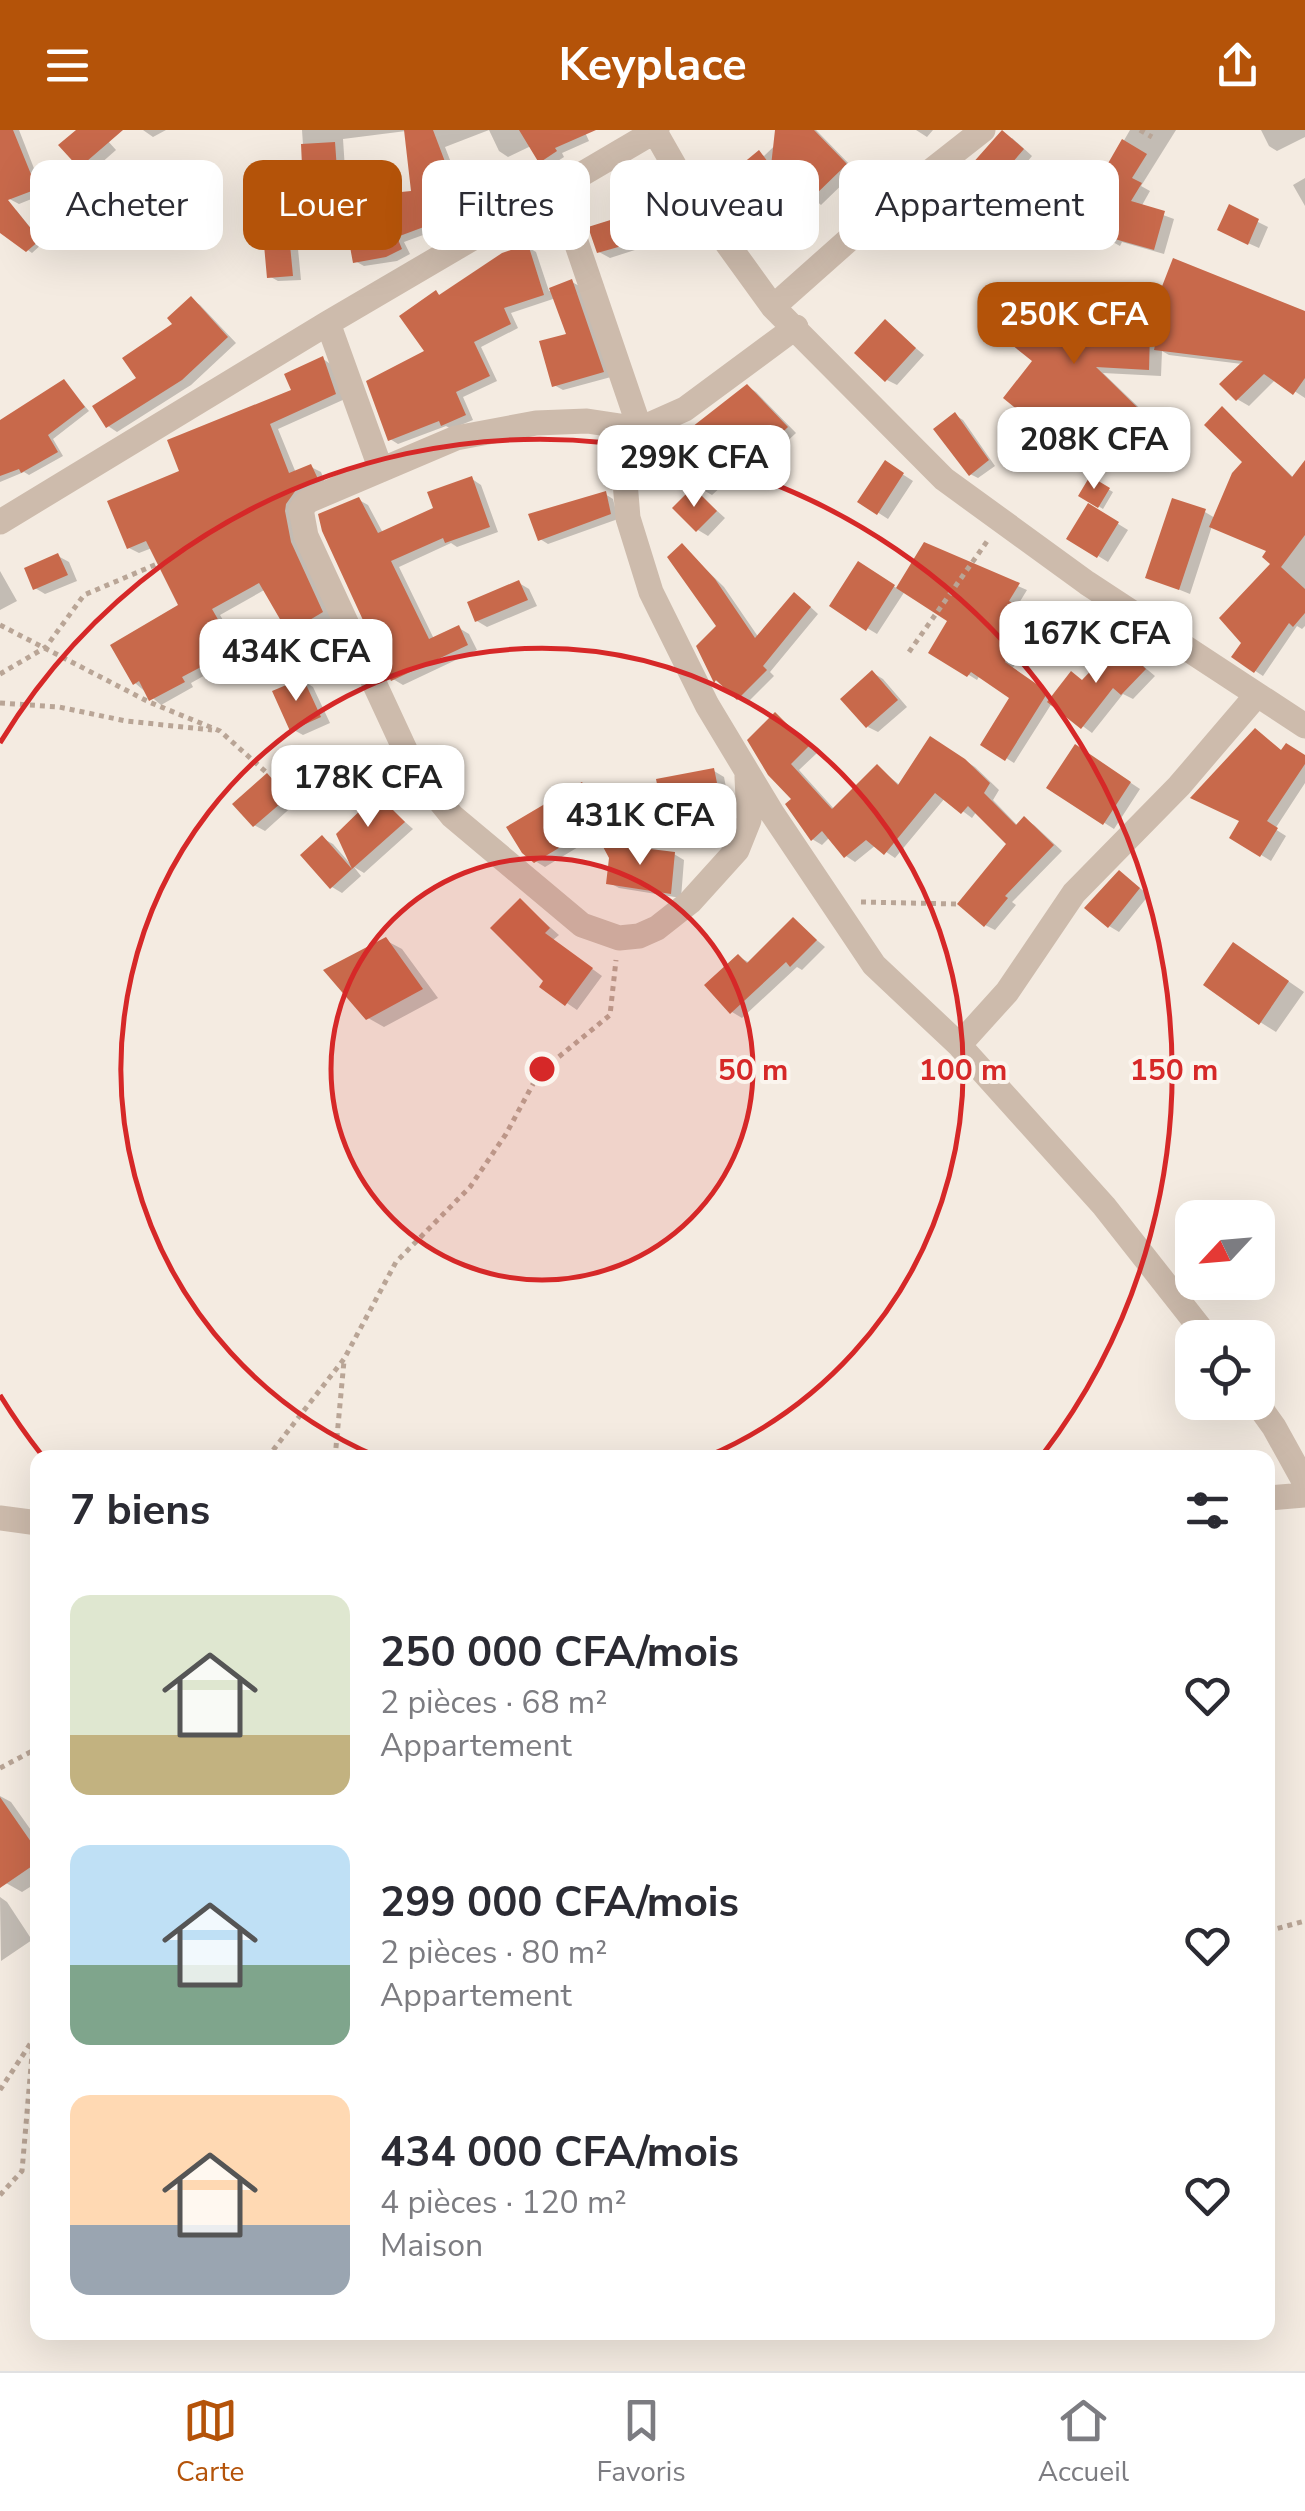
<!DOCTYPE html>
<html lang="fr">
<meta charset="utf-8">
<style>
body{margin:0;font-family:"Nunito Sans",sans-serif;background:#f2f2f3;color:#2b2b33;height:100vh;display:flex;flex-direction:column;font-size:38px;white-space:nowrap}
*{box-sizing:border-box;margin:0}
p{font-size:32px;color:#7c7c81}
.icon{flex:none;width:55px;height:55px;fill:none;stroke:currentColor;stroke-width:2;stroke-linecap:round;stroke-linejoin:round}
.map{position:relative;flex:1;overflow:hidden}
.side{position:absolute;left:30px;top:1320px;width:1245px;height:890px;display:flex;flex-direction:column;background:#fff;border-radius:20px;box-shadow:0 10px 40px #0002}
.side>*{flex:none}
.guide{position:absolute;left:30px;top:30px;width:1245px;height:90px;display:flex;gap:20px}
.needle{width:65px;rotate:244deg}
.controls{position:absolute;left:1175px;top:1070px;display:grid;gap:20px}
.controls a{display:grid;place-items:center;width:100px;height:100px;border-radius:20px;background:#fff;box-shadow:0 10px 40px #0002;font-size:50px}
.price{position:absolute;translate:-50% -85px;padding:0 22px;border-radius:20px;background:#fff;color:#222;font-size:32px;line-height:65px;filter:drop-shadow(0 2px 5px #0008)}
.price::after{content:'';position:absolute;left:50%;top:60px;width:30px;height:22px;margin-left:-15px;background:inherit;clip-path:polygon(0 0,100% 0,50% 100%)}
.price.active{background:#b45309;color:#fff}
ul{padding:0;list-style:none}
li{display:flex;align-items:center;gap:30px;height:250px;padding:0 40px}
li span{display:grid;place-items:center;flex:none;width:280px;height:200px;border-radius:20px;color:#555}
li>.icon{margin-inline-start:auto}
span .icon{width:120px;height:120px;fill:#fffc;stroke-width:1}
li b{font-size:42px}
h2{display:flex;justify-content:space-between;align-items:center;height:120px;padding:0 40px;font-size:42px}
.pill{padding:0 35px;border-radius:20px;background:#fff;box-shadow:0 10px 40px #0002;font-size:35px;line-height:90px}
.pill.active{background:#b45309;color:#fff}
header{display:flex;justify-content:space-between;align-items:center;height:130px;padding:0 40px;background:#b45309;color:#fff;font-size:45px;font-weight:700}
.dock{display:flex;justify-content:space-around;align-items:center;height:140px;border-top:2px solid #e1e1e2;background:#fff;font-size:28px;color:#7c7c81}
.dock a{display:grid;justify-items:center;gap:5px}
.dock .active{color:#b45309}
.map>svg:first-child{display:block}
.shadow{fill:#0003;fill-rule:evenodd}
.building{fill:#c8694b}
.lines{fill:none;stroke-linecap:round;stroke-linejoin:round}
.path{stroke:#b9a596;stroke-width:5;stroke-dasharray:5 5;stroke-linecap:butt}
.street{stroke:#cdbbac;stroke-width:25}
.ring{fill:none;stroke:#d62828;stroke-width:5}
.centre{fill:#d62828;stroke:#fbf5ee;stroke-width:5}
.ring-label{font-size:30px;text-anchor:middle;font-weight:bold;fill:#d62828;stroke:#fbf5ee;stroke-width:8;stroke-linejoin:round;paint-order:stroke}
</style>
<header><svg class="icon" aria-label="menu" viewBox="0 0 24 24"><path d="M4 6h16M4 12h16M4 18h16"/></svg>Keyplace<svg class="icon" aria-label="share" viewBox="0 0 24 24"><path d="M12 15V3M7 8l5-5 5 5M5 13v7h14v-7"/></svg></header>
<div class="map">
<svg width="1305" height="2241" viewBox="0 0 1305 2241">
<rect width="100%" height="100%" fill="#f4ebe1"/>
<path class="shadow" d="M0,0H19L44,64L19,74L0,64Z
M79,0H98L116,20L91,42L81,36Z
M143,0H166L153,7Z
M302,0H584L589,11L562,23L564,27L550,36L541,31L531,16L508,27L499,21L489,0L445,17L472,87L404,112L410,124L397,131L364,136L355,131L347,87L296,98L301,150L278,151L269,146L266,118L306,59ZM406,1L414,63L347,70L343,9Z
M791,0H816L856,41L821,75L796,53L762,81L752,76L759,23L764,26Z
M916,0H933L927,7Z
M1130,0H1176L1141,56L1150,61L1141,77L1174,89L1164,124L1122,112L1120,116L1050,77L1096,59Z
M1261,0H1305V7L1277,21L1269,16Z
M1012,8L1032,26L1006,58L975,35Z
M1305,48V76L1293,55Z
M1230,78L1268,97L1259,118L1230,105Z
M16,80L43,113L32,123L0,100V95Z
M620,90L630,96L638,119L610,128L599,122Z
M528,117L536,122L549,161L572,152L581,157L611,247L563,260L554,255L569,206L556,168L511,183L518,198L481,217L497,251L463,267L473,290L451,299L446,296L398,314L390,309L427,222L436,163L441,166Z
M191,169L200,175L236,213L191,255L117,302L108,296Z
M1046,178L1073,200L1150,205L1159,210L1305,184V268L1276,249L1249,276L1237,269L1242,234L1169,225L1162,221L1161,246L1103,243L1152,290L1132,311L1102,288L1043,285L1039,291L1006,268L1035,231Z
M886,193L924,225L897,255L887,250Z
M323,229L332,235L345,269L278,299L296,343L311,337L321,342L326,355L306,365L332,488L299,506L290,501L266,459L220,485L243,524L191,553L193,557L161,575L135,553L181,476L152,418L139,423L129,418L182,342L294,262Z
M64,252L89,281L53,309L63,326L29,345L24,342L0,352V293Z
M747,256L756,262L796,303L753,343L743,337L712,365L703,360L710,313Z
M1223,279L1294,348L1305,349V496L1302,499L1297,496L1263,546L1234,527L1245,513L1274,433L1269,421L1212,396L1190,464L1148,447L1205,382L1215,388L1245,332Z
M955,285L963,290L995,336L978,348L970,344Z
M885,333L913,351L888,389L860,371Z
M472,349L481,355L498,402L457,417L451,413L399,437L434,509L459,498L469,504L477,520L403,555L393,549L359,370L368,375L383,403L436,379Z
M1091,349L1113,362L1103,379L1082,366Z
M694,360L725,388L708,406L698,400Z
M605,364L613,369L618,389L548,414L540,409Z
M1089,376L1128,400L1108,432L1069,408Z
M682,416L724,457L759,508L803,470L818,484L770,542L774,546L747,573L716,551L699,516L719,496Z
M925,416L1027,460L1016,478L1041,493L1012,539L1053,568L1084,552L1118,515L1155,546L1133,569L1123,564L1092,603L1052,573L1014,633L984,614L1013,567L980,545L977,550L932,522L951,490L905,461L877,504L867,498L859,434L898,459Z
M58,426L69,432L77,451L45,464L35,458Z
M0,441L17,471L0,480Z
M519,453L529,459L537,476L487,497L477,491Z
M873,543L883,549L907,577L878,602L868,597Z
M302,550L313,557L330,593L303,605L292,599Z
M776,585L817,623L799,640L835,680L877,637L901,656L940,614L975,637L999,660L993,670L1018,696L1025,689L1034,695L1062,721L1012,772L1016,775L995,800L985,795L1011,715L977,681L972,688L945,668L895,728L876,715L855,732L846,726L830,707L822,715L812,709L795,669Z
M1255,601L1283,622L1305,628V653L1275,699L1286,706L1271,731L1232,707L1242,691Z
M1086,623L1140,659L1114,699L1050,658Z
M714,641L724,647L733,693L678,703L668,697Z
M267,646L278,652L296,673L265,701L254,695Z
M582,655L591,660L613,696L545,737L535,731Z
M377,667L413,699L364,743L354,737L361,746L342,763L332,757L322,708L333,714L353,737Z
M674,724L684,730L681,768L619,758L608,752Z
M1120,743L1149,765L1119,802L1109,796Z
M520,771L559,805L553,810L602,846L577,880L542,856L547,851Z
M793,790L825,817L802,840L797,837L742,888L732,882L739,827L750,833Z
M385,810L402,819L438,868L384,897L368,888Z
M1249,824L1304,862L1276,902L1260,892Z
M0,1666L11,1672L38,1710V1752L22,1762L6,1753L0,1744Z
M0,1767L7,1772L32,1810L1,1831Z"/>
<path class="building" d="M0,0H13L37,59L8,70L40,110L26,122L0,103Z
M76,0H123L79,38L58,15Z
M404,0H433L464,82L397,107L402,119L386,127L353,133L341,68L411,61Z
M519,0H596L555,18L557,21L539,33Z
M775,0H814L847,34L809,71L787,47L750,78L725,48L759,20L771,36Z
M1002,0L1024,19L994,54L971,35Z
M1122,9L1147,24L1132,48L1142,53L1131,71L1165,81L1154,120L1111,108L1109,113L1046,78L1064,41L1095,56Z
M335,12L340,82L288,94L293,146L267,148L264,115H268L259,67L303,57L301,14Z
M1229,74L1259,89L1248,115L1217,100Z
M620,87L629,114L597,123L588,97Z
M528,114L544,165L504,178L511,194L474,212L490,246L456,262L466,285L441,296L439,291L388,311L366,251L424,221L399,186L436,160L439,165L502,123Z
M1173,128L1305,181V248L1293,265L1264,244L1236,271L1219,254L1243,231L1154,220L1166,161L1161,159Z
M572,149L604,242L552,257L539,211L566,204L549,158Z
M191,166L228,207L182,250L106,298L92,276L136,248L122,228L172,194L167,188Z
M1033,168L1069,198L1150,202L1149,240L1096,237L1141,281L1118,306L1093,282L1030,280L1025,286L1003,268L1032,231L1002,207Z
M885,189L916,218L885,252L854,223Z
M323,226L336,264L270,294L289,343L311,334L318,349L296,360L286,374L285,381L291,412L323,482L288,503L259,453L212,479L235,519L182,547L185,552L149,571L139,551L133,555L110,515L178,475L146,411L127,419L107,371L179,341L167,310L291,260L284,244Z
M64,249L85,277L48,305L58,322L21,343L19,339L0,346V290Z
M747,254L788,297L743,340L735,331L702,362L680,337L706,313L692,297Z
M1222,276L1292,347L1305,330V405L1281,437L1305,459V483L1293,497L1289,493L1254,543L1231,527L1241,513L1219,488L1270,434L1262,427L1266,421L1209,397L1232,343L1242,332L1204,295Z
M955,282L989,330L969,346L933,299Z
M885,330L904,343L877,385L857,372Z
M472,346L490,397L445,413L443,408L391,431L429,509L459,495L468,515L391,551L322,401L318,384L359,367L378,403L433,378L427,362Z
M1090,346L1110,358L1098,378L1078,366Z
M693,357L717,381L696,402L672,378Z
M606,361L611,384L538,411L528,384Z
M1172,368L1206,379L1179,460L1145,448Z
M1088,373L1119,392L1097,428L1066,409Z
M924,412L1020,453L1009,471L1033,486L1005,532L1048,562L1005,631L980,615L1009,568L971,542L967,547L928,523L947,491L896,458Z
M682,413L715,449L755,508L794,462L811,477L763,536L767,540L737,570L716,550L714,553L696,516L716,496L667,427Z
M58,423L68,445L33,460L24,438Z
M858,431L895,455L866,501L829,476Z
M519,450L528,470L475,492L467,472Z
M1118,512L1146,539L1121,565L1113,558L1081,599L1047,572L1071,541L1082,550Z
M872,540L898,570L866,598L840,569Z
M303,548L321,587L290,601L272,561Z
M775,582L809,616L791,634L832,679L877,634L898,655L930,606L965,629L990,653L984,663L1016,695L1024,686L1054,715L1005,766L1008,768L984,797L957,774L1006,714L968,676L961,684L935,663L884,725L866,710L844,728L822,701L811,711L785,674L791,669L768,645L747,610Z
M1255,598L1281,620L1286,613L1305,625V634L1267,691L1278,698L1260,727L1229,708L1239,691L1190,668Z
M1075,614L1131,652L1103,695L1046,658Z
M714,638L724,688L666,699L656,649Z
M267,643L288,667L253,697L232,674Z
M582,652L605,690L534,733L522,723L506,697Z
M377,664L405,692L352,739L336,704Z
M322,705L352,739L330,759L300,725Z
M601,713L675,722L671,764L606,754L609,728Z
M1119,740L1140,758L1108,798L1084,778Z
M520,768L550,798L545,803L593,838L565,876L539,857L543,851L490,798Z
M793,787L817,810L790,837L786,832L730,884L704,855L738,824L747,833Z
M386,807L423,859L366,890L323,840Z
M1233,812L1289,851L1259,895L1203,855Z
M0,1667L38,1722V1732L0,1758Z"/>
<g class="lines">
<path class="path" d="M1140,0L1152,7
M0,495L149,572L220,601L267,643
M909,522L988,410
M0,544L46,517L84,465L157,434
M0,573L59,577L126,591L212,600
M861,772L957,774
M267,1328L344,1229L396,1132L470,1057L506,1004L539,943L610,885L616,830
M335,1328L344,1231
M0,1638L38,1618
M1268,1801L1305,1791
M0,1960L38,1902
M0,2065L22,2041L33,1913"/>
<path class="street" d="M654,0L687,58L773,177L944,349L1087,453L1305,596
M558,59L640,299L624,340L628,388L651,462L707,575L772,683L874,835L959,915L1104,1076L1208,1208
M773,177L890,73L983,0
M328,193L381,340
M0,392L328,193L657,0
M747,647L749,690L737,720L690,772L657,798L639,806L619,808L582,795L452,686L414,639L306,406L301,379L308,371L456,308L536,293L587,291L640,299L685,279L796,197
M959,915L1007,862L1074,763L1179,656L1256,566
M1256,1272L1274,1297L1305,1353
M1268,1368L1305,1365
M0,1388L38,1393"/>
</g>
<circle cx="542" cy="939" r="211" fill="#d62828" fill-opacity=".12"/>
<g class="ring">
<circle cx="542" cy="939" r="211"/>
<path d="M378 1327A421 421 0 1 1 706 1327"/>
<path d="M41 1324A632 632 0 0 1 0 1265M0 613A632 632 0 1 1 1043 1324"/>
</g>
<circle cx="542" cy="939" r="15" class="centre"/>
<g class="ring-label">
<text x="753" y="950">50 m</text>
<text x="963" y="950">100 m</text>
<text x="1174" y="950">150 m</text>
</g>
</svg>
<div class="controls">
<a><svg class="needle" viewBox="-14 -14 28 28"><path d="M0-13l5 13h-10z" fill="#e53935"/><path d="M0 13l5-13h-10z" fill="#7c7c81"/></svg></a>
<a><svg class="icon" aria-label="locate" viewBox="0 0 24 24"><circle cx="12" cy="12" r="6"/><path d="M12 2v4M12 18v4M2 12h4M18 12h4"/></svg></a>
</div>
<b class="price active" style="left:1074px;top:237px">250K CFA</b>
<b class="price" style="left:1094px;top:362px">208K CFA</b>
<b class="price" style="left:694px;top:380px">299K CFA</b>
<b class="price" style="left:1096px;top:556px">167K CFA</b>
<b class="price" style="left:296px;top:574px">434K CFA</b>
<b class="price" style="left:368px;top:700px">178K CFA</b>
<b class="price" style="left:640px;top:738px">431K CFA</b>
<div class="guide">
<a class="pill">Acheter</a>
<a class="pill active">Louer</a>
<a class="pill">Filtres</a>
<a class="pill">Nouveau</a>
<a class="pill">Appartement</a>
</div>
<section class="side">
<h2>7 biens<svg class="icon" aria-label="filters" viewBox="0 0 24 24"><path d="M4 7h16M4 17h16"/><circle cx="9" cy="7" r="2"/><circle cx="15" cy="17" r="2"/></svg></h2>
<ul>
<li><span style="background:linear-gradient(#dfe7d0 70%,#c2b280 0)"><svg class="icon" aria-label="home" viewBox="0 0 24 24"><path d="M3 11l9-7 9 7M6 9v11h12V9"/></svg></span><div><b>250 000 CFA/mois</b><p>2 pièces · 68 m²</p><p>Appartement</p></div><svg class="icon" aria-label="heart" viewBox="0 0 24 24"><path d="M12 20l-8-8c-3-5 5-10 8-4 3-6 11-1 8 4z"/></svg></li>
<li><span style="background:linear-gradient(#bfe0f5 60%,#7fa58c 0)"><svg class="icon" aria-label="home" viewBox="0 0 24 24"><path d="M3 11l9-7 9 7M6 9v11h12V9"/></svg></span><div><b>299 000 CFA/mois</b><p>2 pièces · 80 m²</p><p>Appartement</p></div><svg class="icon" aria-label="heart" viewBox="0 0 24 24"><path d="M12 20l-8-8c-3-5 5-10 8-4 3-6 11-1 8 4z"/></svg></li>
<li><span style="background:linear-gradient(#ffd9b3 65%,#9aa5b1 0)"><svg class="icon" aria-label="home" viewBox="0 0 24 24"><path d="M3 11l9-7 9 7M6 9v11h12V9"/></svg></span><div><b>434 000 CFA/mois</b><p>4 pièces · 120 m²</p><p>Maison</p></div><svg class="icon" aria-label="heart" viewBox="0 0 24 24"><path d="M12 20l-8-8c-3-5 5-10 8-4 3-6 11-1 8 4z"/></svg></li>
</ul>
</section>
</div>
<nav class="dock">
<a class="active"><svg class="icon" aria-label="map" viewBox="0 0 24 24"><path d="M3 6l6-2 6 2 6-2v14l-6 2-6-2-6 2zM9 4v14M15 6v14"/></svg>Carte</a>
<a><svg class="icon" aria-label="saved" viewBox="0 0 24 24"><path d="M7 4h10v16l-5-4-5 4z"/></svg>Favoris</a>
<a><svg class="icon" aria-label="home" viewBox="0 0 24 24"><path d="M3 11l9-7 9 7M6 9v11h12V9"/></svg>Accueil</a>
</nav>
